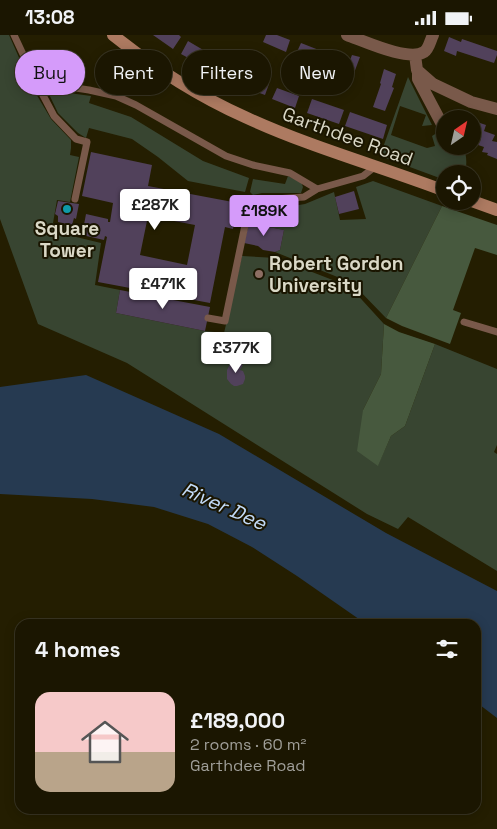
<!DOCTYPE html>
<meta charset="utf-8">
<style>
body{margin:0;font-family:"Space Grotesk",sans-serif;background:#241f0b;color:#f1f3f6;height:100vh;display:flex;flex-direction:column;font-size:19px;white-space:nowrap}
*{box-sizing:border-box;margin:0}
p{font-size:16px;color:#a09f99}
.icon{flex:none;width:28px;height:28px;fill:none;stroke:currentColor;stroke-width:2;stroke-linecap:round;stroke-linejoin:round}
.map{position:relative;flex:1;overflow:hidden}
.sheet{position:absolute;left:15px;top:584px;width:466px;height:195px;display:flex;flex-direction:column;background:#1b1601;border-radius:15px;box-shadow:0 2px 12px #0003,0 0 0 1px #393523}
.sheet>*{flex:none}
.top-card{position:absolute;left:15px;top:15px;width:468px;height:45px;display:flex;gap:10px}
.needle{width:32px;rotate:34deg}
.fabs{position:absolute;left:436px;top:75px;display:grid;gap:10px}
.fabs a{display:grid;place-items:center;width:45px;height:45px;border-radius:50%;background:#1b1601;box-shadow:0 2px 12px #0003,0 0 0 1px #393523;font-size:25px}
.price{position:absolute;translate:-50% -42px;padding:0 11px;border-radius:5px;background:#fff;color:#222;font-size:16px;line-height:32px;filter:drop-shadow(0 1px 2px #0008)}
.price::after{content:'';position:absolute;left:50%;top:30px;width:15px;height:11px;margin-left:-8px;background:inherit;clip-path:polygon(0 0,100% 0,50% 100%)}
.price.active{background:#d59bfa;color:#111}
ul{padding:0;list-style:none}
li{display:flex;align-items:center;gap:15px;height:125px;padding:0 20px}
li span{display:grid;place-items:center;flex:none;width:140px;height:100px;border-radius:15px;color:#555}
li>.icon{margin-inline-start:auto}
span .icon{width:60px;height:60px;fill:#fffc;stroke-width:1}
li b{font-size:21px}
h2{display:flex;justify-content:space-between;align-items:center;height:60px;padding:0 20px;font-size:21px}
.chip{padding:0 18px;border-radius:22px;background:#1b1601;box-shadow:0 2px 12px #0003,0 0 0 1px #393523;font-size:18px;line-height:45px}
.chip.active{background:#d59bfa;color:#111}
.status{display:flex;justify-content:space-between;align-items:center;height:35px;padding:0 25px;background:#1b1601;direction:ltr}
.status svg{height:14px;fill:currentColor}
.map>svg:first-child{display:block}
.green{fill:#384531}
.forest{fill:#47593e}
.water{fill:#263a51}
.building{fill:#51415b;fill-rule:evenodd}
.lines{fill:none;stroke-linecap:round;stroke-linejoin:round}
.lane{stroke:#79594a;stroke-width:7}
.street{stroke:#79594a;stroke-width:12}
.secondary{stroke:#ad7a61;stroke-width:12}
.culture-dot{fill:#0f9aa8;stroke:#1a1500;stroke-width:2}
.education-dot{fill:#8d6e63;stroke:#1a1500;stroke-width:2}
.labels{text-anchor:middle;stroke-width:4;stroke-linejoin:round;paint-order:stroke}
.street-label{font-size:19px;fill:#dad8c6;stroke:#1a1500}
.poi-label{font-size:19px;font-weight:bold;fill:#dad8c6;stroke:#1a1500}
.water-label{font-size:20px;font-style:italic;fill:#c2daf6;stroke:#1a1500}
</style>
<div class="status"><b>13:08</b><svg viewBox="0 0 49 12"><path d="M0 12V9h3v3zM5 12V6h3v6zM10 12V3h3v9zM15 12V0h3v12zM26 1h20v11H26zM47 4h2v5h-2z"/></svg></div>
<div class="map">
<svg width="497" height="794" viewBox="0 0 497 794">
<rect width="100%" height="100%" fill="#241e01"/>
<path class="green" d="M0,0H9L32,52L51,84L71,105V113L70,120L79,122L70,167L57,165L53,188L73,192L72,201L101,208L95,250L120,255L116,278L205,296L224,298L242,221L276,223L343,249L352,254L384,289L381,339L363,375L378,430L391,401L405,391L435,309L497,334V410L494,417L497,419V536L408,482L398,494L367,479L127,328L38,289L0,184Z
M408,42L432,90L422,91L426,80L400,71L391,100L427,113L435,111L432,101L440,96L445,105V111H463C467,120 467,129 465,139H445V145L380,121Z
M47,55L91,61L89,68L131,82L203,126L249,143L245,157L188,146L158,122L132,104L89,93L86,103L78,98L58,78Z
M288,141L301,147L303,152L301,158H262L253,160L250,157L253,144L285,149Z
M373,146L442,171L386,283L354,250L345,245L275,217L280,215L284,195L249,188L255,176L266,170L287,172L305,169L334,157L340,185L366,184L356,152Z"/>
<path class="forest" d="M442,171L497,190V220L475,213L453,275L461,278L450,309L402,291L386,283Z
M384,289L399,297L435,309L405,391L391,401L378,431L357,416L363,375L381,339Z"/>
<path class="water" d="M86,340L219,399L386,498L497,556V683L476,667V589H366L297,541L252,512L208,489L154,472L92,464L0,459V352Z"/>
<path class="building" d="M153,0H179L181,2L173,14Z
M266,0H277L290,5L286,17L263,7Z
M449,2L461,7L462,4L497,16V20L494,28L457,16L456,21L444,16Z
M188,6L210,19L204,29L193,23L192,25L181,19Z
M301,8L324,17L319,28L296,19Z
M334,19L350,25L352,20L360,22L354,38L350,37L348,42L347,43L340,40L342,34L330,30Z
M221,22L243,34L236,47L214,35Z
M384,34L396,39L392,52L394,53L385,76L373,72L381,49L380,48Z
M247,40L269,49L265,60L243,52Z
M277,53L299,61L295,73L272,64Z
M312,64L344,75L339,89L307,78Z
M350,77L387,90L383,104L345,91Z
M474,86L486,90L484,96L495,100L492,106L497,107V124L487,120L488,118L482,117L484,112L478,110L481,104L472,101V89Z
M91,117L152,130L148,151L238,168L233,194L225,192L210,268L98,247L107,202L105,201L104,205L82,200L86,179L108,184V187H110L113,168L82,161ZM148,181L195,190L187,230L140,220Z
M354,156L359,174L339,179L335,162Z
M58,166L79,169L76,184L74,183L72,190L58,187V181L55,179Z
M249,188L284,195L280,215L275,217L263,215L258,211L244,208Z
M120,255L210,272L205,296L116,278Z
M232,325L243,330L240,335L243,336L245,341V344L243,349L237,351H234L231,349L227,344V335Z"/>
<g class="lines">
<path class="lane" d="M14,0L36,47L54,81L76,104L87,107L75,164
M36,47L89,55L116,61L136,70L226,121L253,130L290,138L317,154L363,141L376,131
M208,283L225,286L248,176L260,165L304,162L317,154
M464,287L497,297"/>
<path class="street" d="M347,0C364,6 409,27 424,17C429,14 430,6 433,0
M415,20L417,35L433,49L471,67L497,74
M418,37V44L445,95"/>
<path class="secondary" d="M113,0C153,32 198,61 245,82C310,112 379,131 445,156
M472,166L497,175"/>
</g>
<circle class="culture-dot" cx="67" cy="174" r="5"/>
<circle class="education-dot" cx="259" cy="239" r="5"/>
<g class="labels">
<g class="street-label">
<text transform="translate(348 101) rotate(20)" y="7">Garthdee Road</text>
</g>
<g class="poi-label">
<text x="67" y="200">Square<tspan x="67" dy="22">Tower</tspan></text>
<text x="269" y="235" text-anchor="start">Robert Gordon<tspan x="269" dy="22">University</tspan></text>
</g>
<g class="water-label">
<text transform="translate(224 471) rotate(24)" y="7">River Dee</text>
</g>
</g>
</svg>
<div class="fabs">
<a><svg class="needle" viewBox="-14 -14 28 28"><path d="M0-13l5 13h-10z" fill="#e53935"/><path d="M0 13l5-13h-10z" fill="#a09f99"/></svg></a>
<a><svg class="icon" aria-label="locate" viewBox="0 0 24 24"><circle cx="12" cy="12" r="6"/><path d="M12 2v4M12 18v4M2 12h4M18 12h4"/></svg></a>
</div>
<b class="price" style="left:155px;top:196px">£287K</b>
<b class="price active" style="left:264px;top:202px">£189K</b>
<b class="price" style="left:163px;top:275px">£471K</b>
<b class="price" style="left:236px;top:339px">£377K</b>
<div class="top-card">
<a class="chip active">Buy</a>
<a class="chip">Rent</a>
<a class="chip">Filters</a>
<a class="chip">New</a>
</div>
<section class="sheet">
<h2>4 homes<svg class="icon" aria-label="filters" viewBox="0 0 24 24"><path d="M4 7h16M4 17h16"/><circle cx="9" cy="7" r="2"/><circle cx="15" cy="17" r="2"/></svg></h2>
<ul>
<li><span style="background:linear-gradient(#f6c9c9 60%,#b9a48a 0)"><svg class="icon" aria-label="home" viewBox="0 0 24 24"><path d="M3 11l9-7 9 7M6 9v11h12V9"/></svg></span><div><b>£189,000</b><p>2 rooms · 60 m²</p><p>Garthdee Road</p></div></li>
</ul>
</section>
</div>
